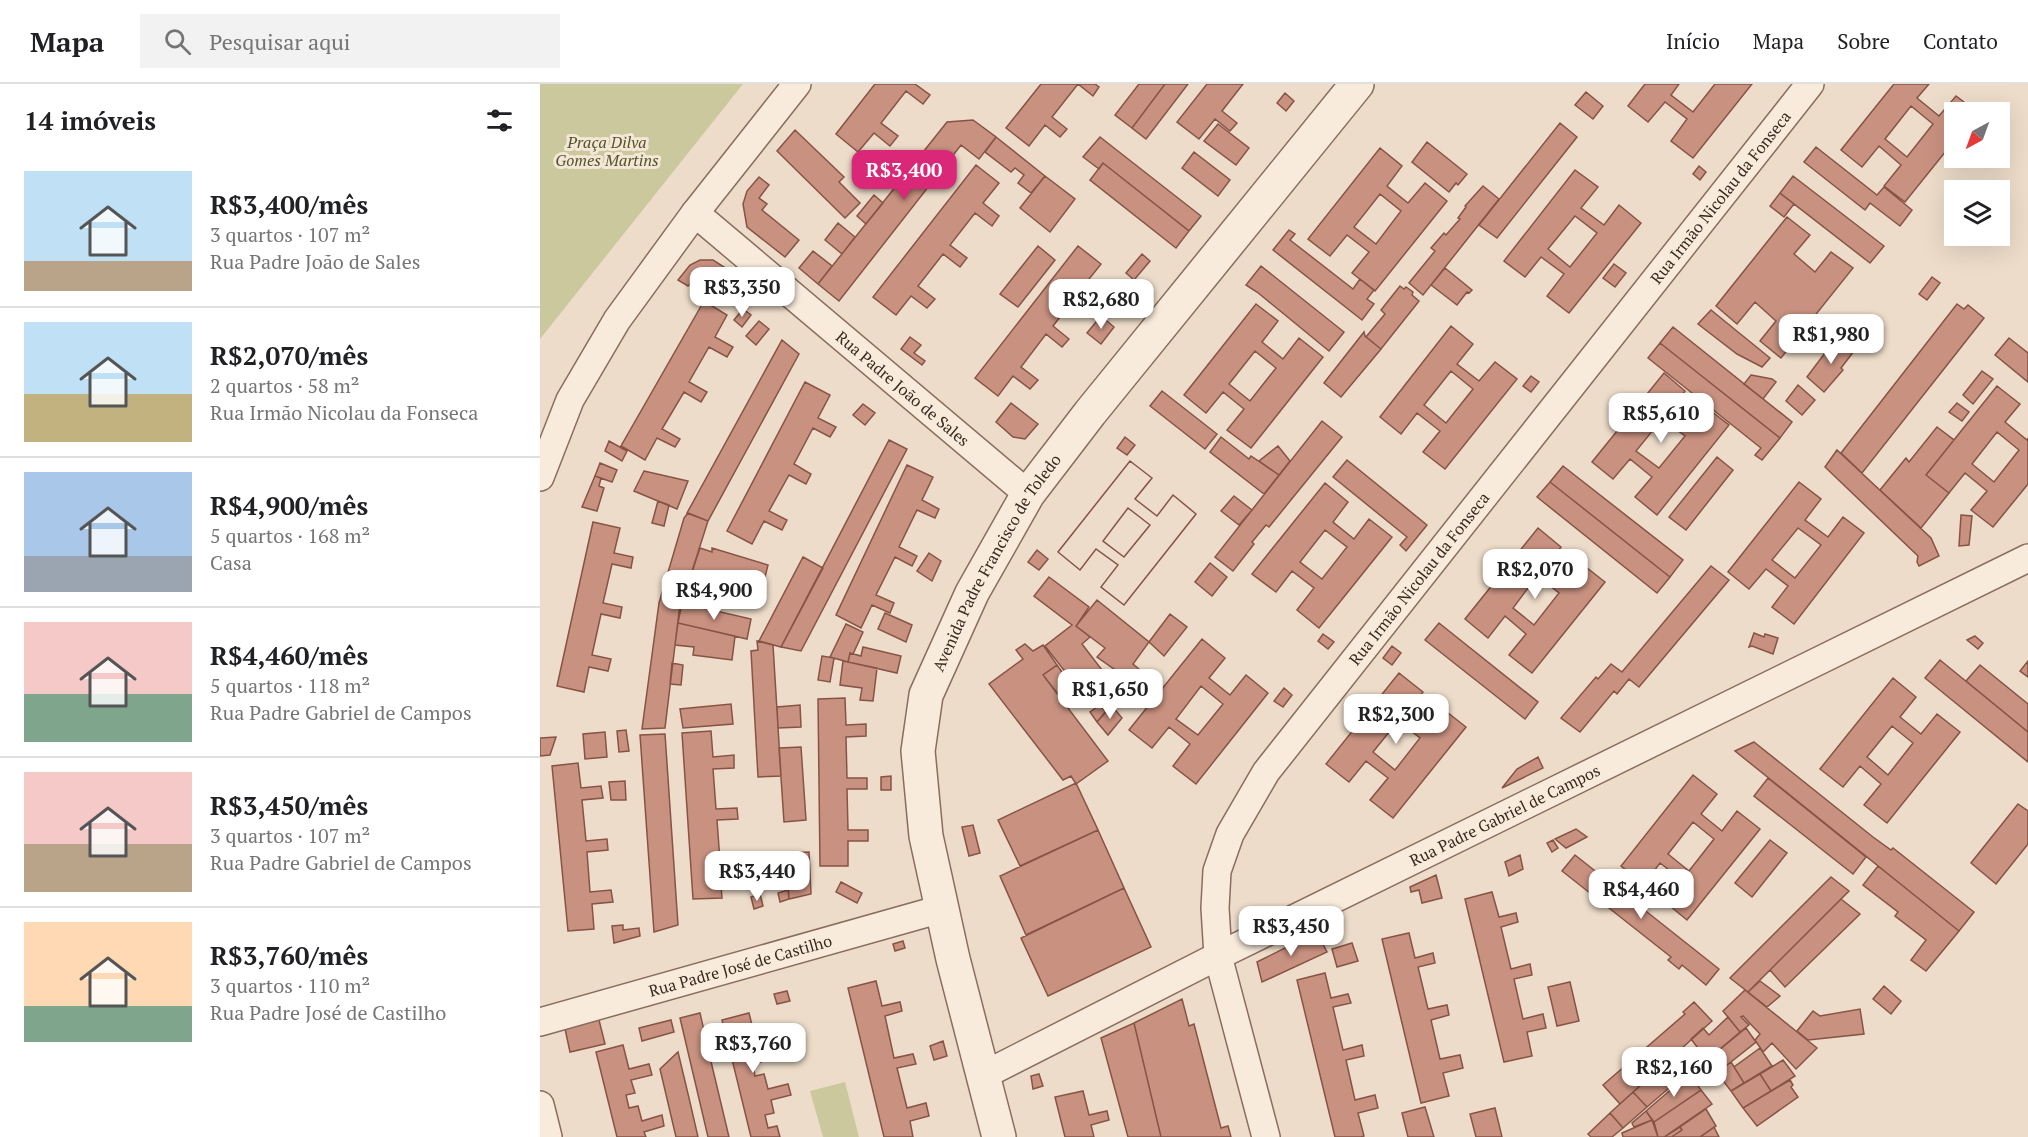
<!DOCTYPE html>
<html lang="pt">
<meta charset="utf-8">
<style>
body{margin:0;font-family:"PT Serif",serif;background:#f2f2f2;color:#202124;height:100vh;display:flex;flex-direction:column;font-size:22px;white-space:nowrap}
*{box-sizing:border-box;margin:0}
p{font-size:20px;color:#757577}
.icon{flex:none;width:33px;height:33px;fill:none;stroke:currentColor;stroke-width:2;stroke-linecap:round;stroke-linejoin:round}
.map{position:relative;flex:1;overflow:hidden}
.sheet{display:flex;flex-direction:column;background:#fff;width:540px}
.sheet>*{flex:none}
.needle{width:39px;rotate:221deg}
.controls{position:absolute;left:1404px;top:18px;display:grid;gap:12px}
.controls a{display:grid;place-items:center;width:66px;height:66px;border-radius:0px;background:#fff;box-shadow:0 6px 24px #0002;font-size:30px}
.price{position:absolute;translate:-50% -51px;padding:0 14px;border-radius:12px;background:#fff;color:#222;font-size:20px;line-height:39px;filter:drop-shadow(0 2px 3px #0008)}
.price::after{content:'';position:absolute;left:50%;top:36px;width:18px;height:14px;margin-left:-9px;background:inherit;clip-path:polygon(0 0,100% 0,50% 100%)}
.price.on{background:#db2777;color:#fff}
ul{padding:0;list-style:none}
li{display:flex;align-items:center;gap:18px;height:150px;padding:0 24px}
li+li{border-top:2px solid #e0e0e0}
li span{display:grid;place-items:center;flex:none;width:168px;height:120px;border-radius:0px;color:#555}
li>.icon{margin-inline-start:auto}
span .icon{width:72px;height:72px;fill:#fffc;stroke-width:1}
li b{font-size:26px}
h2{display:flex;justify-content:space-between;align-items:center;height:72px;padding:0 24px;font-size:26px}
header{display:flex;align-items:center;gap:36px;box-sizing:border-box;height:84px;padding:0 30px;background:#fff;border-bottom:2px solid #e0e0e0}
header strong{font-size:28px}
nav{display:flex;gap:33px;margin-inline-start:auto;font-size:21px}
.search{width:420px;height:54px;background:#f2f2f2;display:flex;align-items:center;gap:15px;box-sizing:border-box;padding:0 21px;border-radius:0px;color:#757577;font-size:22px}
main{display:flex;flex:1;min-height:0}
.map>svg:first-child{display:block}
.green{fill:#cbc89d}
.building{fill:#c99280;stroke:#875345;stroke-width:1.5;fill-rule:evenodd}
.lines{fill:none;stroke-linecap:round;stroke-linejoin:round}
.minor-casing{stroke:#896d5e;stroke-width:30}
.tertiary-casing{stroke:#896d5e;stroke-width:36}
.minor{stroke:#f8ebdc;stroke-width:27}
.tertiary{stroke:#f8ebdc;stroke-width:33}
.labels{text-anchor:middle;stroke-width:6;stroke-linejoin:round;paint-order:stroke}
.park-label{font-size:16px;font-style:italic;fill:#525528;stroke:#f5e7d8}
.street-label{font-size:16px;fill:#3a2921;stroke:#f5e7d8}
</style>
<header>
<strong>Mapa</strong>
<div class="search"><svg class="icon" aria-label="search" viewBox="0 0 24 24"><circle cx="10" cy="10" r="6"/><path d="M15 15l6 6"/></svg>Pesquisar aqui</div>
<nav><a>Início</a><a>Mapa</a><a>Sobre</a><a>Contato</a></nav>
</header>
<main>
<section class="sheet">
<h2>14 imóveis<svg class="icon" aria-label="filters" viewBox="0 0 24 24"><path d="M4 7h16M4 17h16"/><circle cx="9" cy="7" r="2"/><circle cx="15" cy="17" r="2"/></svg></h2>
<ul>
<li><span style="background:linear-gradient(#bfe0f5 75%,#b9a48a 0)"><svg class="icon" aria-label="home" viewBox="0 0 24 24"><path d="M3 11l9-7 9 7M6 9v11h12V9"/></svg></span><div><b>R$3,400/mês</b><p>3 quartos · 107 m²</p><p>Rua Padre João de Sales</p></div></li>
<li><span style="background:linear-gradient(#bfe0f5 60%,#c2b280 0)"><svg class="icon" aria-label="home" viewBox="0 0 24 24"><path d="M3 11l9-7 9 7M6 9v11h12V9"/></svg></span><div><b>R$2,070/mês</b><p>2 quartos · 58 m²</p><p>Rua Irmão Nicolau da Fonseca</p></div></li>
<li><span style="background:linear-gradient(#a9c7e8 70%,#9aa5b1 0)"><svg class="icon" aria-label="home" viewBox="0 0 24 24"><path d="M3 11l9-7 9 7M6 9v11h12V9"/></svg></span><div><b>R$4,900/mês</b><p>5 quartos · 168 m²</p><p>Casa</p></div></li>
<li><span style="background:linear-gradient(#f6c9c9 60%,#7fa58c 0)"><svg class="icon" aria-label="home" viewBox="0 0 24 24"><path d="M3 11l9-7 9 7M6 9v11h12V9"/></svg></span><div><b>R$4,460/mês</b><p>5 quartos · 118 m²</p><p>Rua Padre Gabriel de Campos</p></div></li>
<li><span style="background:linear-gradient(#f6c9c9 60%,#b9a48a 0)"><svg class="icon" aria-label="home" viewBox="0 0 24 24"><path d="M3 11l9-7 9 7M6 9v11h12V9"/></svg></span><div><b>R$3,450/mês</b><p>3 quartos · 107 m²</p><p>Rua Padre Gabriel de Campos</p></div></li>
<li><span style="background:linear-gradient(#ffd9b3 70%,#7fa58c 0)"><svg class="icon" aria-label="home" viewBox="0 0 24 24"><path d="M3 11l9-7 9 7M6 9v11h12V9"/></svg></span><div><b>R$3,760/mês</b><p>3 quartos · 110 m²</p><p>Rua Padre José de Castilho</p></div></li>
</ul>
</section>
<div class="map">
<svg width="1488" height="1053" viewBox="0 0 1488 1053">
<rect width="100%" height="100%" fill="#eddcc9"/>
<path class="green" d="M0,0H203L0,255Z
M305,998L319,1053H283L270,1007Z"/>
<path class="building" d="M335,0H375L390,11L383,20L366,7L341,39L358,52L350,62L334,49L318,68L296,50Z
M501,0H538L512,33L527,45L520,53L505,41L489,62L466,44Z
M538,0H555L559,3L553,12Z
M599,0H625L592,44L575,31Z
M625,0H648L606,55L592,44Z
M667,0H703L682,27L697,39L690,47L675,35L659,55L637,38Z
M1105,0H1139L1131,11L1153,28L1175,0H1212L1153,74L1131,57L1147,35L1125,18L1108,38L1088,22Z
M1354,0H1389L1377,14L1399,32L1416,12L1437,28H1414V57L1365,118L1344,102L1361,81L1339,62L1322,83L1301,66ZM1371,22L1393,40L1367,73L1345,55Z
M1046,8L1063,22L1053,35L1035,21Z
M745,9L754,17L746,27L737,19Z
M433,36L456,53L439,75L421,61L299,217L278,200L407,38Z
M1020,39L1037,53L957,154L939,141Z
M678,40L709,64L696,81L664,57Z
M255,46L304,93L299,98L320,119L305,134L237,67Z
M456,53L505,92L491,109L478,99L484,91L475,84L471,88L445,68Z
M560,53L661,132L649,147L563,79L559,85L543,73Z
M887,58L927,90L918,101L916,99L909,108L872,78Z
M1276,63L1337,111L1344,103L1372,126L1360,142L1330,119L1325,126L1264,78Z
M840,64L862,82L847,102L868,119L885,99L907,117L835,207L812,189L829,168L807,151L790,172L768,155ZM840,110L861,127L836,160L814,143Z
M654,68L690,96L678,112L642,84Z
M563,79L649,147L636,164L550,96Z
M436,81L459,99L443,119L459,132L452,142L435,129L410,161L427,174L420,183L403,170L378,202L395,215L387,224L371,212L356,231L333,213Z
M1159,82L1166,88L1160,96L1153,90Z
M1035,86L1058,103L1041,124L1064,141L1079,121L1101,139L1029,229L1007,212L1024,190L1001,173L985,193L964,177ZM1035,132L1057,149L1030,183L1008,165Z
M505,92L535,115L510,148L480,124Z
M1253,92L1344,162L1330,179L1240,109Z
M219,93L229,101L219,114L227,120L222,126L259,156L245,173L207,143L203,120L207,107Z
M943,102L959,115L883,211L869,199L895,167L891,164L904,149L906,151L920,135L918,134L926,123L925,122Z
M1240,109L1254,120L1244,133L1230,122Z
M334,111L343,119L326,140L317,132Z
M1247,133L1270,151L1254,170L1275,188L1291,168L1313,184L1241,274L1220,257L1236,237L1215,218L1197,240L1176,222Z
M298,139L315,153L302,170L285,156Z
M749,146L755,150L750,156L813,205L820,195L834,206L827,215L834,220L822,236L733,166Z
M498,162L515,176L478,223L460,210Z
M538,162L561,180L545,200L562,213L554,223L538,210L513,242L529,255L522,263L506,250L481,283L498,296L490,305L473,292L458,312L435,294Z
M273,167L292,182L278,200L259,184Z
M602,170L610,177L594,196L586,189Z
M160,176H173L198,192L201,220L176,203L169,213L150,200L148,202L138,196L150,181Z
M1074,180L1086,189L1075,203L1063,194Z
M721,182L804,248L789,267L717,208L706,201Z
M905,184L932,206L929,209L927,208L917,221L891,201Z
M1392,193L1400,199L1387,216L1379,210Z
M860,202L864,205L866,203L873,208L872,211L879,217L841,265L826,253L845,230L841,226Z
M164,217L187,231L175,253L193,263L187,273L169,263L149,298L167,308L161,318L144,308L122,345L140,355L135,363L117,354L105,376L81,362Z
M716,220L738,237L722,258L743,275L759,254L783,273L711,364L687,346L704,325L683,308L666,329L644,311ZM715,267L736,284L710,317L689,300Z
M1417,220L1424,225L1428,221L1444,234L1322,389L1301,369Z
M203,225L211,231L202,243L194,236Z
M1171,226L1230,274L1222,283L1197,270L1158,240Z
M561,232L574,243L561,260L547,249Z
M219,237L229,245L216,261L206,252Z
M911,242L933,260L917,280L939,297L955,278L977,295L905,385L883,368L900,347L877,329L861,350L840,333ZM911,287L933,305L906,339L884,321Z
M1133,243L1252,338L1240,354L1120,259Z
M824,248L825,252L841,265L801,313L784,299Z
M370,253L381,261L374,269L385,277L382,281L361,265Z
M1297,253L1314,267L1301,284L1303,286L1284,308L1267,293Z
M1469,254L1488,269V298L1455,271Z
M242,256L259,270L168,437L147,429Z
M1120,259L1240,354L1222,376L1215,371L1221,364L1108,274Z
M1442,287L1453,295L1433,320L1423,311Z
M1124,289L1145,307L1129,327L1151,344L1167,324L1189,341L1117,431L1095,413L1112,393L1090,375L1073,395L1052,378ZM1122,335L1145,352L1119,384L1096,367Z
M1211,291L1232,295L1236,298L1223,315L1204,300Z
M991,292L999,298L991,308L983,302Z
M265,298L290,311L278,334L296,343L290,353L273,344L254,380L271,390L266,400L249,391L229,427L247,436L242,446L224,437L212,460L187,447Z
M1258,301L1275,316L1262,331L1246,317Z
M1457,302L1480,320L1465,338L1487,356L1488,354V400L1453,443L1431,426L1447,407L1425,389L1409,409L1386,391ZM1457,348L1479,366L1454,398L1432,380Z
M622,307L677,350L665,365L610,322Z
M471,319L498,340L485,355L473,353L456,338Z
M1417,319L1429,328L1422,337L1409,328Z
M323,320L335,329L325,341L313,331Z
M782,337L802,353L729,443L726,441L712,458L714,460L693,487L675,473Z
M1397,343L1414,356L1386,391L1409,409L1381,444L1340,406L1366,374L1369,378Z
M585,353L595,361L587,371L577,364Z
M681,353L709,375L711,372L739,391L724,410L670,368Z
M349,356L367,365L261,567L241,563Z
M69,357L87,367L82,377L65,367Z
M738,362L750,377L739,391L719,377Z
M1297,366L1391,454L1399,472L1379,482L1377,478L1378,472L1285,383Z
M1177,373L1193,386L1146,446L1129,433Z
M807,376L887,441L866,467L860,461L867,453L793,393Z
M590,377L612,394L595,415L617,432L633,411L656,430L584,521L561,503L578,481L556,465L540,486L518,468ZM588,424L610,441L584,473L563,457Z
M590,377L612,394L595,415L617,432L633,411L656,430L584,521L561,503L578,481L556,465L540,486L518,468Z
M60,379L77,386L72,398L55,392Z
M367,381L393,393L382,416L399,425L395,434L377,426L359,463L377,472L372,482L355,473L336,511L354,519L350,529L332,521L321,544L296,531Z
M1023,382L1143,476L1130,493L1010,398Z
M104,387L148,397L137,425L94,407Z
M55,392L61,394L59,402L64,404L57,427L42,423Z
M1010,398L1130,493L1117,509L997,413Z
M1259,398L1281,415L1265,436L1288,453L1303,433L1324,449L1254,540L1232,523L1248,502L1226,485L1209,505L1188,488ZM1258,444L1281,461L1255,494L1232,476Z
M785,399L808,418L793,438L814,455L829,435L852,453L779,544L757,526L774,504L752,487L736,508L712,490ZM785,446L807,463L782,495L760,478Z
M694,412L712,426L699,441L681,427Z
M118,417L129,421L124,442L112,439Z
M588,424L610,441L584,473L563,457Z
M148,429L168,437L139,528L125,644L102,645L119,519L144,434Z
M1421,431L1432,432L1429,461L1419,462Z
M53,438L80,444L74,469L93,473L91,484L72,480L63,519L82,523L80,534L61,530L52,571L71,575L68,587L49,583L44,608L17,602Z
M998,444L1021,463L1005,483L1026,500L1042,480L1065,498L992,589L969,571L986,550L965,532L948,554L925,535ZM997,492L1019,509L994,541L973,524Z
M160,464L172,468V464L228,481L218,521L206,518L211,497L195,493L190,514L147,503Z
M497,466L508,475L499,486L488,478Z
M389,469L401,477L392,497L377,487Z
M263,473L283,484L241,563L219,557Z
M670,479L687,493L672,512L655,498Z
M1171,482L1189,496L1099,603L1089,595L1077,610L1074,607L1040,648L1021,634L1056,593L1058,595L1071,580L1082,588Z
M509,493L549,523L536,542L550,553L542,560L572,599L548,617L505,562L532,541L494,512Z
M557,516L609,558L593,580L599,585L579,611L574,601L579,595L575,592L578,588L557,573L565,564L536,542Z
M142,519L211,535L207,555L138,539Z
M345,529L372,541L366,558L338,545Z
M630,530L647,543L624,572L609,558Z
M138,539L195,552L192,576L153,571L154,563L135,561Z
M899,539L998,618L985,635L885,556Z
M306,540L323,548L313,570L310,569L308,578L290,573Z
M1214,549L1224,553L1225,550L1238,554L1233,570L1212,562L1209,563Z
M783,550L794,558L788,565L778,557Z
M1435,552L1443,559L1438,565L1427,556Z
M662,555L685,574L669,594L690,611L706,591L728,609L656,700L633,682L650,660L629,643L612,664L589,646ZM661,602L683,620L658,651L636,635Z
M217,557L233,561L241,692L218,693L211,567L218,566Z
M485,560L493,567L503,561L517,581L503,591L568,677L536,700L531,692L523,696L449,600L483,575L476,566Z
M852,562L861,569L852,581L843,574Z
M323,563L361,572L357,589L308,578L310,569L321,572Z
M282,572L294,574L290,598L278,596Z
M1400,576L1488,648V678L1385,594Z
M303,577L337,584L333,617L320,616L322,604L300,601Z
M1488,577V593L1480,587Z
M132,579L143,581L141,601L130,600Z
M517,581L541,615L529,624L503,591Z
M1440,581L1488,620V648L1426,597Z
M859,589L883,608L866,628L887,645L903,625L926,643L853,734L830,716L848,694L826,677L809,698L786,680ZM858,637L880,654L855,686L833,668Z
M1353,594L1376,613L1360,633L1381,650L1397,630L1420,648L1347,739L1324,721L1341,700L1320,682L1303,703L1280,685ZM1352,642L1373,659L1348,691L1327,673Z
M744,604L752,611L743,623L734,617Z
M305,614L306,641L326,640V652L306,653L307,694H327V705H307L308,746H328V757H308V782H280L278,615Z
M191,620L193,640L143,644L140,625Z
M260,621L261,643L238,644L237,623Z
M560,621L566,628L557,638L550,628Z
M571,621L582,634L568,651L557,638Z
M86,646L89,667L79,668L77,647Z
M171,647L173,673L194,671V684L173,685L176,725L197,724L198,735L177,736L180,777L201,776V788L180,789L182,814L153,815L142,649Z
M65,648L67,673L45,675L43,650Z
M125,650L138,841L114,848L100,651Z
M16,653L10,671L0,672V654Z
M1214,658L1333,753L1351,766L1353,764L1434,828L1419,847L1195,667Z
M261,663L266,736L244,738L239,664Z
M998,673L1003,684L962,704L977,685Z
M38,679L41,704L61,702L63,714L42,716L46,757L67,755L68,766L47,768L50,808L71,806L73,818L52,820L54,845L28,847L12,682Z
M1153,691L1177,710L1161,730L1182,747L1197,727L1220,745L1147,836L1125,818L1142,796L1120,779L1104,800L1081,782ZM1153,738L1174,755L1149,787L1128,770Z
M351,692V706H341V693Z
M1228,694L1326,773L1313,790L1214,712Z
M85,697L86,716H71L69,698Z
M536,699L558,746L480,782L458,736Z
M1478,720L1488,727V760L1456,800L1431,779Z
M433,741L440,769L429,772L422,743Z
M1036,745L1047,753L1026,764L1015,755Z
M558,746L584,804L486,851L460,792Z
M1013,756L1018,764L1012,768L1007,759Z
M1230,756L1247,769L1212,813L1195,799Z
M269,768L271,810L249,815L246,769Z
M980,771L983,785L969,792L965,778Z
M1035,771L1179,885L1166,901L1142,881L1139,885L1128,876L1131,873L1022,787Z
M1338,782L1419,847L1386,887L1371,876L1386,856L1355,832L1358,828L1323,801Z
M896,791L902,814L882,819L879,806L871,808L870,803Z
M1291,793L1309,807L1208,908L1190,894Z
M301,798L322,809L317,819L296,808Z
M584,804L611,863L508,912L481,854Z
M248,806L249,815L240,818L238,809Z
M952,808L959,833L976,829L978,838L961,843L971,885L990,880L992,891L974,895L983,935L1003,930L1006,944L987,948L992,972L964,978L925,815Z
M220,810L223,822L214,825L211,813Z
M1301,815L1320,830L1245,903L1230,886Z
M83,841V846L99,844L100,852L74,859L72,842Z
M777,848L787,868L722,898L717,878Z
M869,849L875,874L893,869L895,879L878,883L888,925L907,921L909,931L891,936L900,975L920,971L923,984L903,989L909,1012L881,1019L842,855Z
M363,857L365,864L355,867L353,860Z
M812,859L818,877L797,883L792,865Z
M785,889L791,914L808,910L811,919L793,923L803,966L822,961L824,972L806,976L815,1016L835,1011L838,1024L818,1029L824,1052L821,1053H795L757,896Z
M336,897L342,922L360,918L362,927L345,932L354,974L373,970L376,980L357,984L367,1024L386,1019L389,1032L370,1037L373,1053H344L308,904Z
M1220,897L1240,912L1227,923L1208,908Z
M1030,898L1039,937L1017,942L1008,903Z
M1344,902L1361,917L1351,930L1333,915Z
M1205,906L1277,964L1256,985L1232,959L1223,968L1215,956L1220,950L1203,932L1201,933L1209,941L1200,948L1183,927Z
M247,907L250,917L237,920L234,910Z
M642,915L649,942L654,940L681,1044L688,1042L691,1053H621L594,939Z
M1154,918L1172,937L1080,1020L1063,1001L1145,930L1143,928Z
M1320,925L1324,950L1268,956L1257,947L1273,927L1280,932Z
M160,929L173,986L189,1053H168L140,934Z
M209,929L215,953L235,948L238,960L218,964L221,978L213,980L215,992L224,990L228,1005L248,1000L251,1011L231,1016L234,1029L225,1031L228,1044L237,1042L240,1053H211L190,967L182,936Z
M58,932L65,960L30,968L24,940Z
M1188,933L1200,948L1167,976L1151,955L1163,944L1169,951Z
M131,936L134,948L102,957L99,944Z
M594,939L621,1053H588L561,954Z
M1206,944L1216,958L1177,989L1167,976Z
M403,957L407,972L394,976L390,962Z
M83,961L89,985L109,980L112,991L91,996L95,1009L86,1011L89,1024L98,1022L102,1037L122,1031L124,1042L104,1048L106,1053H77L56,968Z
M1220,964L1232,982L1204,999L1194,983Z
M138,968L149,1014L158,1053H136L120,985Z
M1130,975L1143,992L1107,1023L1093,1008Z
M1243,976L1255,992L1231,1007L1220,990Z
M1191,978L1204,999L1191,1007L1177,989Z
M499,990L503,1002L493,1005L491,992Z
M1149,990L1161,1006L1114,1038L1106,1027Z
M1220,990L1231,1007L1203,1024L1191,1007Z
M1250,996L1253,1001L1251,1003L1258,1013L1217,1042L1203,1024Z
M1161,1006L1172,1020L1124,1053H1118L1114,1038Z
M543,1007L549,1031L567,1027L569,1036L551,1041L554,1053H525L515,1013Z
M1093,1008L1107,1023L1083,1044L1070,1029Z
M885,1023L894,1053H868L862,1029Z
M955,1024L962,1053H936L930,1030Z
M1166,1025L1176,1042L1160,1053H1134L1133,1052L1142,1046L1140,1043Z
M1106,1027L1112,1036L1094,1043L1092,1039Z
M1070,1029L1083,1044L1072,1053H1051L1048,1050Z
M1112,1036L1118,1053H1083L1082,1049Z
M1140,1043L1142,1046L1133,1052L1134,1053H1124Z
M1174,1043L1179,1053H1160Z"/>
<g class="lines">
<defs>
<g id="minor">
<path id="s1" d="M155,129L488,410"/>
<path d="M0,393L30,316L77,236L155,129L257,0"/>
<path id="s2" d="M0,938L401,825"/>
<path id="s3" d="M444,991L678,872L1488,474"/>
<path d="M0,1021L8,1053"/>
<path id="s4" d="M726,1053L678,872L675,824L677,787L690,750L726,688L1270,0"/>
</g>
<g id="tertiary">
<path id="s5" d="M459,1053L413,875L386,752L378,667L386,611L432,509L488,410L550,329L817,0"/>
</g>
</defs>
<use href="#minor" class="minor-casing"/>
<use href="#tertiary" class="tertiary-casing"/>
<use href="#minor" class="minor"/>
<use href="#tertiary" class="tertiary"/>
</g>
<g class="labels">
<g class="park-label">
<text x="67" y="64">Praça Dilva<tspan x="67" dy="18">Gomes Martins</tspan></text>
</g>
<g class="street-label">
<text dy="6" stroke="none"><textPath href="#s4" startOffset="1116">Rua Irmão Nicolau da Fonseca</textPath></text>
<text dy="6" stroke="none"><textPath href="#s1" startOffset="272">Rua Padre João de Sales</textPath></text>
<text dy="6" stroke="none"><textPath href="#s5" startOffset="602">Avenida Padre Francisco de Toledo</textPath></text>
<text dy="6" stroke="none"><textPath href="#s4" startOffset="630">Rua Irmão Nicolau da Fonseca</textPath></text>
<text dy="6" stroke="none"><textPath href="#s3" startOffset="582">Rua Padre Gabriel de Campos</textPath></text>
<text dy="6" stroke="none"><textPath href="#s2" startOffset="208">Rua Padre José de Castilho</textPath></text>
</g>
</g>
</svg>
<div class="controls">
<a><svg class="needle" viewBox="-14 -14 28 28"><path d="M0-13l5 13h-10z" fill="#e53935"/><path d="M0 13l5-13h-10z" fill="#757577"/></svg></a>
<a><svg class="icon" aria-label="layers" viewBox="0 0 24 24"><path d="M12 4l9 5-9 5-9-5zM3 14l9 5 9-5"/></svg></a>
</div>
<b class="price on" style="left:364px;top:117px">R$3,400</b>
<b class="price" style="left:202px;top:234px">R$3,350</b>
<b class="price" style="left:561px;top:246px">R$2,680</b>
<b class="price" style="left:1291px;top:281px">R$1,980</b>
<b class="price" style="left:1121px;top:360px">R$5,610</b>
<b class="price" style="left:995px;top:516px">R$2,070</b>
<b class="price" style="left:174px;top:537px">R$4,900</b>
<b class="price" style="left:570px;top:636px">R$1,650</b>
<b class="price" style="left:856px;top:661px">R$2,300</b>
<b class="price" style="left:217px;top:818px">R$3,440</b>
<b class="price" style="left:1101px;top:836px">R$4,460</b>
<b class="price" style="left:751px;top:873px">R$3,450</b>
<b class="price" style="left:213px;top:990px">R$3,760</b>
<b class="price" style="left:1134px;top:1014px">R$2,160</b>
</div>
</main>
